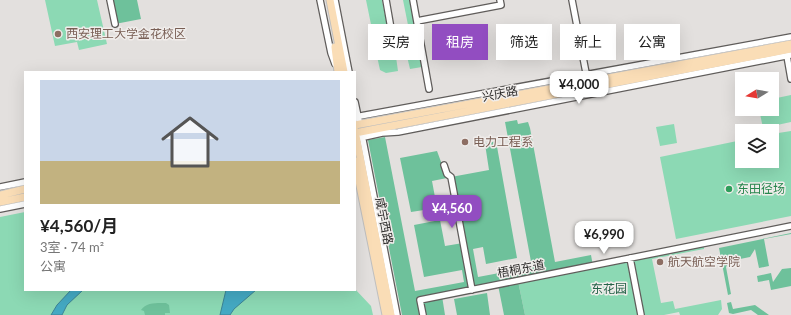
<!DOCTYPE html>
<html lang="zh">
<meta charset="utf-8">
<style>
body{margin:0;font-family:Lato,"Noto Sans SC",sans-serif;background:#f2f2f2;color:#222;height:100vh;display:flex;flex-direction:column;font-size:15px;white-space:nowrap}
*{box-sizing:border-box;margin:0}
p{font-size:13px;color:#767676}
.icon{flex:none;width:22px;height:22px;fill:none;stroke:currentColor;stroke-width:2;stroke-linecap:round;stroke-linejoin:round}
.map{position:relative;flex:1;overflow:hidden}
.drawer{position:absolute;left:24px;top:71px;width:332px;height:220px;display:flex;flex-direction:column;background:#fff;border-radius:0px;box-shadow:0 4px 16px #0002}
.drawer>*{flex:none}
.guide{position:absolute;left:368px;top:24px;width:363px;height:36px;display:flex;gap:8px}
.needle{width:26px;rotate:259deg}
.controls{position:absolute;left:735px;top:72px;display:grid;gap:8px}
.controls a{display:grid;place-items:center;width:44px;height:44px;border-radius:0px;background:#fff;box-shadow:0 4px 16px #0002;font-size:20px}
.price{position:absolute;translate:-50% -34px;padding:0 9px;border-radius:8px;background:#fff;color:#222;font-size:13px;line-height:26px;filter:drop-shadow(0 1px 2px #0008)}
.price::after{content:'';position:absolute;left:50%;top:24px;width:12px;height:9px;margin-left:-6px;background:inherit;clip-path:polygon(0 0,100% 0,50% 100%)}
.price.current{background:#924dc1;color:#fff}
ul{padding:0;list-style:none}
li{display:grid;align-content:center;gap:8px;height:212px;padding:0 16px}
li+li{border-top:1px solid #e0e0e0}
li span{display:grid;place-items:center;height:124px;border-radius:0px;color:#555}
li>.icon{margin-inline-start:auto}
span .icon{width:72px;height:72px;fill:#fffc;stroke-width:1}
li b{font-size:17px}
.chip{padding:0 14px;border-radius:0px;background:#fff;box-shadow:0 4px 16px #0002;font-size:14px;line-height:36px}
.chip.current{background:#924dc1;color:#fff}
.map>svg:first-child{display:block}
.green{fill:#8cd9b4}
.forest{fill:#6ec19b}
.water{fill:#44a9c3;stroke:#3c8395}
.lines{fill:none;stroke-linecap:round;stroke-linejoin:round}
.minor-casing{stroke:#605d5b;stroke-width:8}
.major-casing{stroke:#bfbfbf;stroke-width:9}
.minor{stroke:#fff;stroke-width:5.5}
.major{stroke:#faddb6;stroke-width:7}
.education-dot{fill:#8d6e63;stroke:#f0edeb;stroke-width:1.5}
.leisure-dot{fill:#2e9e5b;stroke:#f0edeb;stroke-width:1.5}
.labels{text-anchor:middle;stroke-width:3;stroke-linejoin:round;paint-order:stroke}
.education-label{font-size:12px;fill:#785e54;stroke:#f0edeb;text-anchor:start}
.street-label{font-size:12px;fill:#2b2a29;stroke:#f0edeb}
.leisure-label{font-size:12px;fill:#27864d;stroke:#f0edeb;text-anchor:start}
.park-label{font-size:12px;fill:#256349;stroke:#f0edeb}
</style>
<div class="map">
<svg width="791" height="315" viewBox="0 0 791 315">
<rect width="100%" height="100%" fill="#e3e0de"/>
<path class="green" d="M45,0H97L107,44L79,50L77,42L55,46Z
M366,0H382L389,36L374,39Z
M403,0H413L418,31L397,35L396,28L408,25Z
M418,39L422,67L410,69L405,48L395,50L398,71L386,73L380,70L375,47Z
M791,95V122L763,128L759,109H772V99Z
M674,124L677,143L660,146L656,127Z
M791,131V216L676,239L660,157L742,140V161H772V134Z
M25,212V290L355,289L371,306L373,315H0V217Z
M704,246V249L652,259L661,303L673,301L675,309L721,300L722,309L718,315H680L679,312L664,315H525L518,281L630,258L631,261Z"/>
<path class="forest" d="M110,0H137L141,19L115,24Z
M517,120L518,124L528,122L530,128L555,262L591,255L593,266L518,281L525,315H504L498,285L442,296L445,315H402L368,140L385,137L415,291L464,282L462,270L424,277L414,225L440,220L445,246L463,243L451,177L489,170L485,144L496,141L517,258L486,264L483,247L473,249L478,277L532,267L505,122Z
M437,151L447,178L432,181L437,208L411,212L400,158Z
M791,233V234L764,239L769,266L759,268L755,249L750,257L730,261L726,267L731,294L728,295L719,248Z
M791,268V286L771,290L769,280L758,282L757,276L771,273L773,282L782,269Z
M487,293L490,315H457L454,299Z
M731,302L733,309L755,305L769,315H758L751,310L733,314L729,313L727,303Z
M166,303L169,305L170,313H165V315H145L144,311L141,310C146,302 158,303 166,303Z"/>
<path class="water" d="M71,290H83L67,305L62,315H51L57,305Z
M226,290H256L234,309L230,315H220Z"/>
<g class="lines">
<defs>
<path id="minor" d="M110,0L115,24
M320,0L331,53L335,64
M335,0L349,72
M386,0L393,40L419,35
M413,0L429,89
M572,0L587,78
M417,21L501,5L500,0
M787,56L791,79
M355,102L359,121
M355,117L791,37
M362,135L397,315
M355,139L382,133L398,132L791,55
M444,165L447,174L451,177L472,290
M0,187L25,182
M0,209L25,204
M630,258L641,315
M423,315L420,300L791,226"/>
<path id="major" d="M330,0L344,72
M335,47L338,72
M355,125L791,44
M355,131L391,315
M355,133L791,49
M355,161L386,315
M0,195L25,189
M0,202L25,197"/>
</defs>
<use href="#minor" class="minor-casing"/>
<use href="#major" class="major-casing"/>
<use href="#minor" class="minor"/>
<use href="#major" class="major"/>
</g>
<g class="education-dot">
<circle cx="58" cy="34" r="4"/>
<circle cx="465" cy="142" r="4"/>
<circle cx="660" cy="262" r="4"/>
</g>
<circle class="leisure-dot" cx="729" cy="189" r="4"/>
<g class="labels">
<g class="education-label">
<text x="66" y="38">西安理工大学金花校区</text>
<text x="473" y="146">电力工程系</text>
<text x="668" y="266">航天航空学院</text>
</g>
<g class="street-label">
<text transform="translate(500 94) rotate(-11)" y="4">兴庆路</text>
<text transform="translate(384 221) rotate(79)" y="4">咸宁西路</text>
<text transform="translate(521 269) rotate(-11)" y="4">梧桐东道</text>
</g>
<g class="leisure-label">
<text x="737" y="193">东田径场</text>
</g>
<g class="park-label">
<text x="609" y="293">东花园</text>
</g>
</g>
</svg>
<div class="controls">
<a><svg class="needle" viewBox="-14 -14 28 28"><path d="M0-13l5 13h-10z" fill="#e53935"/><path d="M0 13l5-13h-10z" fill="#767676"/></svg></a>
<a><svg class="icon" aria-label="layers" viewBox="0 0 24 24"><path d="M12 4l9 5-9 5-9-5zM3 14l9 5 9-5"/></svg></a>
</div>
<b class="price" style="left:579px;top:105px">¥4,000</b>
<b class="price current" style="left:452px;top:229px">¥4,560</b>
<b class="price" style="left:604px;top:255px">¥6,990</b>
<div class="guide">
<a class="chip">买房</a>
<a class="chip current">租房</a>
<a class="chip">筛选</a>
<a class="chip">新上</a>
<a class="chip">公寓</a>
</div>
<section class="drawer">
<ul>
<li><span style="background:linear-gradient(#c9d6e8 65%,#c2b280 0)"><svg class="icon" aria-label="home" viewBox="0 0 24 24"><path d="M3 11l9-7 9 7M6 9v11h12V9"/></svg></span><div><b>¥4,560/月</b><p>3室 · 74 m²</p><p>公寓</p></div></li>
</ul>
</section>
</div>
